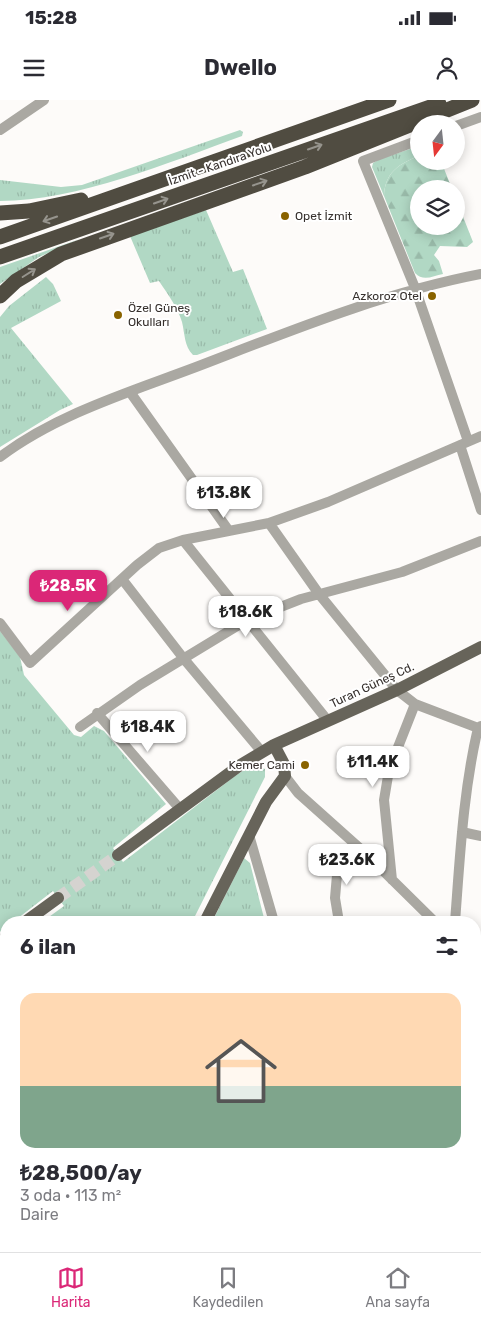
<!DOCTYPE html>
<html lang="tr">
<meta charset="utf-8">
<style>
body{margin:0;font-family:Rubik,sans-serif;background:#f7f7f7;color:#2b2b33;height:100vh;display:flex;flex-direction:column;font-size:19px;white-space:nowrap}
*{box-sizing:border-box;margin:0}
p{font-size:16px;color:#7c7c81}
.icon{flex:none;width:28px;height:28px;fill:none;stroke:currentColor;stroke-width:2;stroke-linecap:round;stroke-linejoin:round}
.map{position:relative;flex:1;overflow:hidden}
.drawer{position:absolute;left:0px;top:816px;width:481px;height:336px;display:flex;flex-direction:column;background:#fff;border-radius:20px 20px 0 0;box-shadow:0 2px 12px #0003}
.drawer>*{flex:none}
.needle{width:32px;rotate:195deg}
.tools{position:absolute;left:410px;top:15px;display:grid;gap:10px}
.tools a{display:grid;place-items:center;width:55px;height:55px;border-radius:50%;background:#fff;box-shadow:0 2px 12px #0003;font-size:25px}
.price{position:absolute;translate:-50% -42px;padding:0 11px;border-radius:10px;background:#fff;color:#222;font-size:16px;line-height:32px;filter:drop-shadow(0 1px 2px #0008)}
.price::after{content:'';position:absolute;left:50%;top:30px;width:15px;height:11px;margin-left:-8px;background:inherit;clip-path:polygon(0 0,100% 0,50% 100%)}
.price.active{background:#db2777;color:#fff}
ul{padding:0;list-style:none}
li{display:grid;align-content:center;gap:10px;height:265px;padding:0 20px}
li+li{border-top:1px solid #e1e1e2}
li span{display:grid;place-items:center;height:155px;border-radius:15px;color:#555}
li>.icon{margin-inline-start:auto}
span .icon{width:90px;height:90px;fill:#fffc;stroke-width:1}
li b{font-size:21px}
h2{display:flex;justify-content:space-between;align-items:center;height:60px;padding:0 20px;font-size:21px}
.status{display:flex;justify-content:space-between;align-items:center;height:35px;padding:0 25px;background:#fff;direction:ltr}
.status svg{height:14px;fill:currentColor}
header{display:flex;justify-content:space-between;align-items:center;height:65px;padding:0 20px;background:#fff;font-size:22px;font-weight:700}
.menu{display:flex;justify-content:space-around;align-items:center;height:70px;border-top:1px solid #e1e1e2;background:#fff;font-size:14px;color:#7c7c81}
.menu a{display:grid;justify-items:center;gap:2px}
.menu .active{color:#db2777}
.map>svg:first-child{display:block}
.grass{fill:url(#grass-tufts)}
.forest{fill:url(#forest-firs)}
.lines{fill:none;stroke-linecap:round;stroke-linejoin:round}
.major-tunnel{stroke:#d5d3d0;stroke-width:12;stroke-dasharray:12 6;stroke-linecap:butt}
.minor{stroke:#aaa8a2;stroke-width:10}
.major{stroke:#67645a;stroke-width:12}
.highway{stroke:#504c41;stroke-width:15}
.oneway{stroke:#96948d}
.poi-dot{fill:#896300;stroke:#fff;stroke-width:2}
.labels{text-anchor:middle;stroke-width:4;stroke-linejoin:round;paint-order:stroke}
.street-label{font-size:12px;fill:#37312e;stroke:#fff}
.poi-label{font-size:12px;fill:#37312e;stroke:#fff;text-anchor:start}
</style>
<div class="status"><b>15:28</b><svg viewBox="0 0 49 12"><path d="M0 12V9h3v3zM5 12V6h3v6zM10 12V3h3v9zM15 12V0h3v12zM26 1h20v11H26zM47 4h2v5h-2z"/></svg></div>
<header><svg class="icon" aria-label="menu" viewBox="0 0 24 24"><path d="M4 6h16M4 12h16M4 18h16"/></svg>Dwello<svg class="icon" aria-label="person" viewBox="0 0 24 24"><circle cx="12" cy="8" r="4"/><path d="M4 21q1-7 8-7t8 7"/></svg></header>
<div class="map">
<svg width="481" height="1152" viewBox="0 0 481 1152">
<defs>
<pattern id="grass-tufts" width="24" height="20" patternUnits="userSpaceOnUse" patternTransform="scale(1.25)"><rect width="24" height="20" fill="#b1d8c4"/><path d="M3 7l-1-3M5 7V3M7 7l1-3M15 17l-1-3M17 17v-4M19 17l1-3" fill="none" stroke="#99baa9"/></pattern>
<pattern id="forest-firs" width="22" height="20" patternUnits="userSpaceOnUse" patternTransform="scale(1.25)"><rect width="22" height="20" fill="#b1d8c4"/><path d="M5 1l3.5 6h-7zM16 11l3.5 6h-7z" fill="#99baa9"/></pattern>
</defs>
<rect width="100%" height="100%" fill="#fdfbf9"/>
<path class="grass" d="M240,30L243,32L242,36C170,62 77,101 0,101V80L61,87L82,85Z
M419,46V56C398,64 385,73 384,96L372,67L373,63L380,59Z
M206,110L233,172L243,169L267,229L197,255H193C184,246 185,234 182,222C178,208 167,193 159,181L150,183L130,136Z
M80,139L39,157L0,184V167Z
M46,177L53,184L61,201L11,228L73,304L60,310L0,347V217L9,206Z
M0,531L20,557L24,575L74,635L81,637L94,626L104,631L166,704L113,748L123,762L235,676C244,670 253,663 265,669V677L192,822H42L64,806L53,791L13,822H6V827L0,832Z
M244,758L250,763L265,822H212Z
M6,850V1058L0,1070V854Z
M475,1077L481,1079V1152H0V1136L6,1126V1146H475Z"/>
<path class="forest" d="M419,56V61H441L452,89H419V126H456V99L473,142L467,147L440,146L434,155L439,161L443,174C433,176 423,182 415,173L384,96C385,73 398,64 419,56Z"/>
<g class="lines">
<path class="major-tunnel" d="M58,798L118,755"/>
<path class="minor" d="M456,26L481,17
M0,30L44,0
M419,40L363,61L415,188L468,341
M130,292L229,431
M460,345L481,410
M0,357C57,314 130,292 196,267C290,231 382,193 481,174
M269,423L319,494L397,590L415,604L481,629
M183,440L328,621
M122,479L184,559L262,652
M0,523L30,563L137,465L159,448L183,440L269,423L328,402L481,336
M97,613L180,709
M80,627L140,585L247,520L301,499L402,472L481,441
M285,676L298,693L364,752L435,822
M462,732L481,736
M249,735L274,822
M392,780L384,700L389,670L415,604
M339,822L335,798L337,775L364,752
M455,822C460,757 463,692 478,628L481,626
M475,860L481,866
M475,951L481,957
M475,1071L481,1073"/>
<path class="major" d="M118,755L239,666L274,645L397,590L481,547
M25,822L58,798
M205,822L266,702L285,676L284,664L274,645
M0,842L6,837
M0,1097L6,1086
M0,1127L6,1116"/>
<path class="highway" d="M0,113L29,111L81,100
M0,137L389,0
M0,157L439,4
M0,196L16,181L61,154L305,67L472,0"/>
</g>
<defs><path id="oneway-shaft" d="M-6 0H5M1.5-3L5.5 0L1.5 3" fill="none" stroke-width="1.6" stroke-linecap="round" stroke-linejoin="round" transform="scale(1.25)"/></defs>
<g class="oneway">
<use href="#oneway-shaft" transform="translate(315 47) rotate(-19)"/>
<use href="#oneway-shaft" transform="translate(260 83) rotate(-19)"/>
<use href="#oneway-shaft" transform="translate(161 101) rotate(-19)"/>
<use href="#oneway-shaft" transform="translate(50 119) rotate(161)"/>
<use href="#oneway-shaft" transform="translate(107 136) rotate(-19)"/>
<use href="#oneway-shaft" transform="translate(29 173) rotate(-32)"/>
</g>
<g class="poi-dot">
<circle cx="285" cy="116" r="5"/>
<circle cx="432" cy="196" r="5"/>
<circle cx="118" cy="215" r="5"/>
<circle cx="305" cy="665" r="5"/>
</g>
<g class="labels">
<g class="street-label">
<text transform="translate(220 64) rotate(-19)" y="4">İzmit - Kandıra Yolu</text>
<text transform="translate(372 585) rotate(-25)" y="4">Turan Güneş Cd.</text>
</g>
<g class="poi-label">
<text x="295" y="120">Opet İzmit</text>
<text x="422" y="200" text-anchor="end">Azkoroz Otel</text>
<text x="128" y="212">Özel Güneş<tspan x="128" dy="14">Okulları</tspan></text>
<text x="295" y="669" text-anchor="end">Kemer Cami</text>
</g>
</g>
</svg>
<div class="tools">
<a><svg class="needle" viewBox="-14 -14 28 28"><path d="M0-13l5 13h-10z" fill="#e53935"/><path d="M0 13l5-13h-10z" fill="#7c7c81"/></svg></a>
<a><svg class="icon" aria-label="layers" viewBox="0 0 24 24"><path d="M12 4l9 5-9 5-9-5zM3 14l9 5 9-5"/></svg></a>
</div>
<b class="price" style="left:224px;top:419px">₺13.8K</b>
<b class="price active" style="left:68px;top:512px">₺28.5K</b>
<b class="price" style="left:246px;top:538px">₺18.6K</b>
<b class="price" style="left:148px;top:653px">₺18.4K</b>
<b class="price" style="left:373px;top:688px">₺11.4K</b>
<b class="price" style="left:347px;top:786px">₺23.6K</b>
<section class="drawer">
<h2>6 ilan<svg class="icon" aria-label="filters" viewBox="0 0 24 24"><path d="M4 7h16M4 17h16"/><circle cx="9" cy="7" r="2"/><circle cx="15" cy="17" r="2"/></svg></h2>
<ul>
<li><span style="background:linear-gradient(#ffd9b3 60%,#7fa58c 0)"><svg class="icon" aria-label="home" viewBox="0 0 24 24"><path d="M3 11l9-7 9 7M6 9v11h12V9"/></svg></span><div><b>₺28,500/ay</b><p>3 oda · 113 m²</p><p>Daire</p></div></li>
</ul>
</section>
</div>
<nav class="menu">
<a class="active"><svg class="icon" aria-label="map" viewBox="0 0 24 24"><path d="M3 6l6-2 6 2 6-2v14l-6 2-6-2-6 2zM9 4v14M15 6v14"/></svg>Harita</a>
<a><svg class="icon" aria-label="saved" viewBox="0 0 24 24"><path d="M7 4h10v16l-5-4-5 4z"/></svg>Kaydedilen</a>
<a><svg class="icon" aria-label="home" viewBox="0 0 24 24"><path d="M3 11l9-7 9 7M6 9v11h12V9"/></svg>Ana sayfa</a>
</nav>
